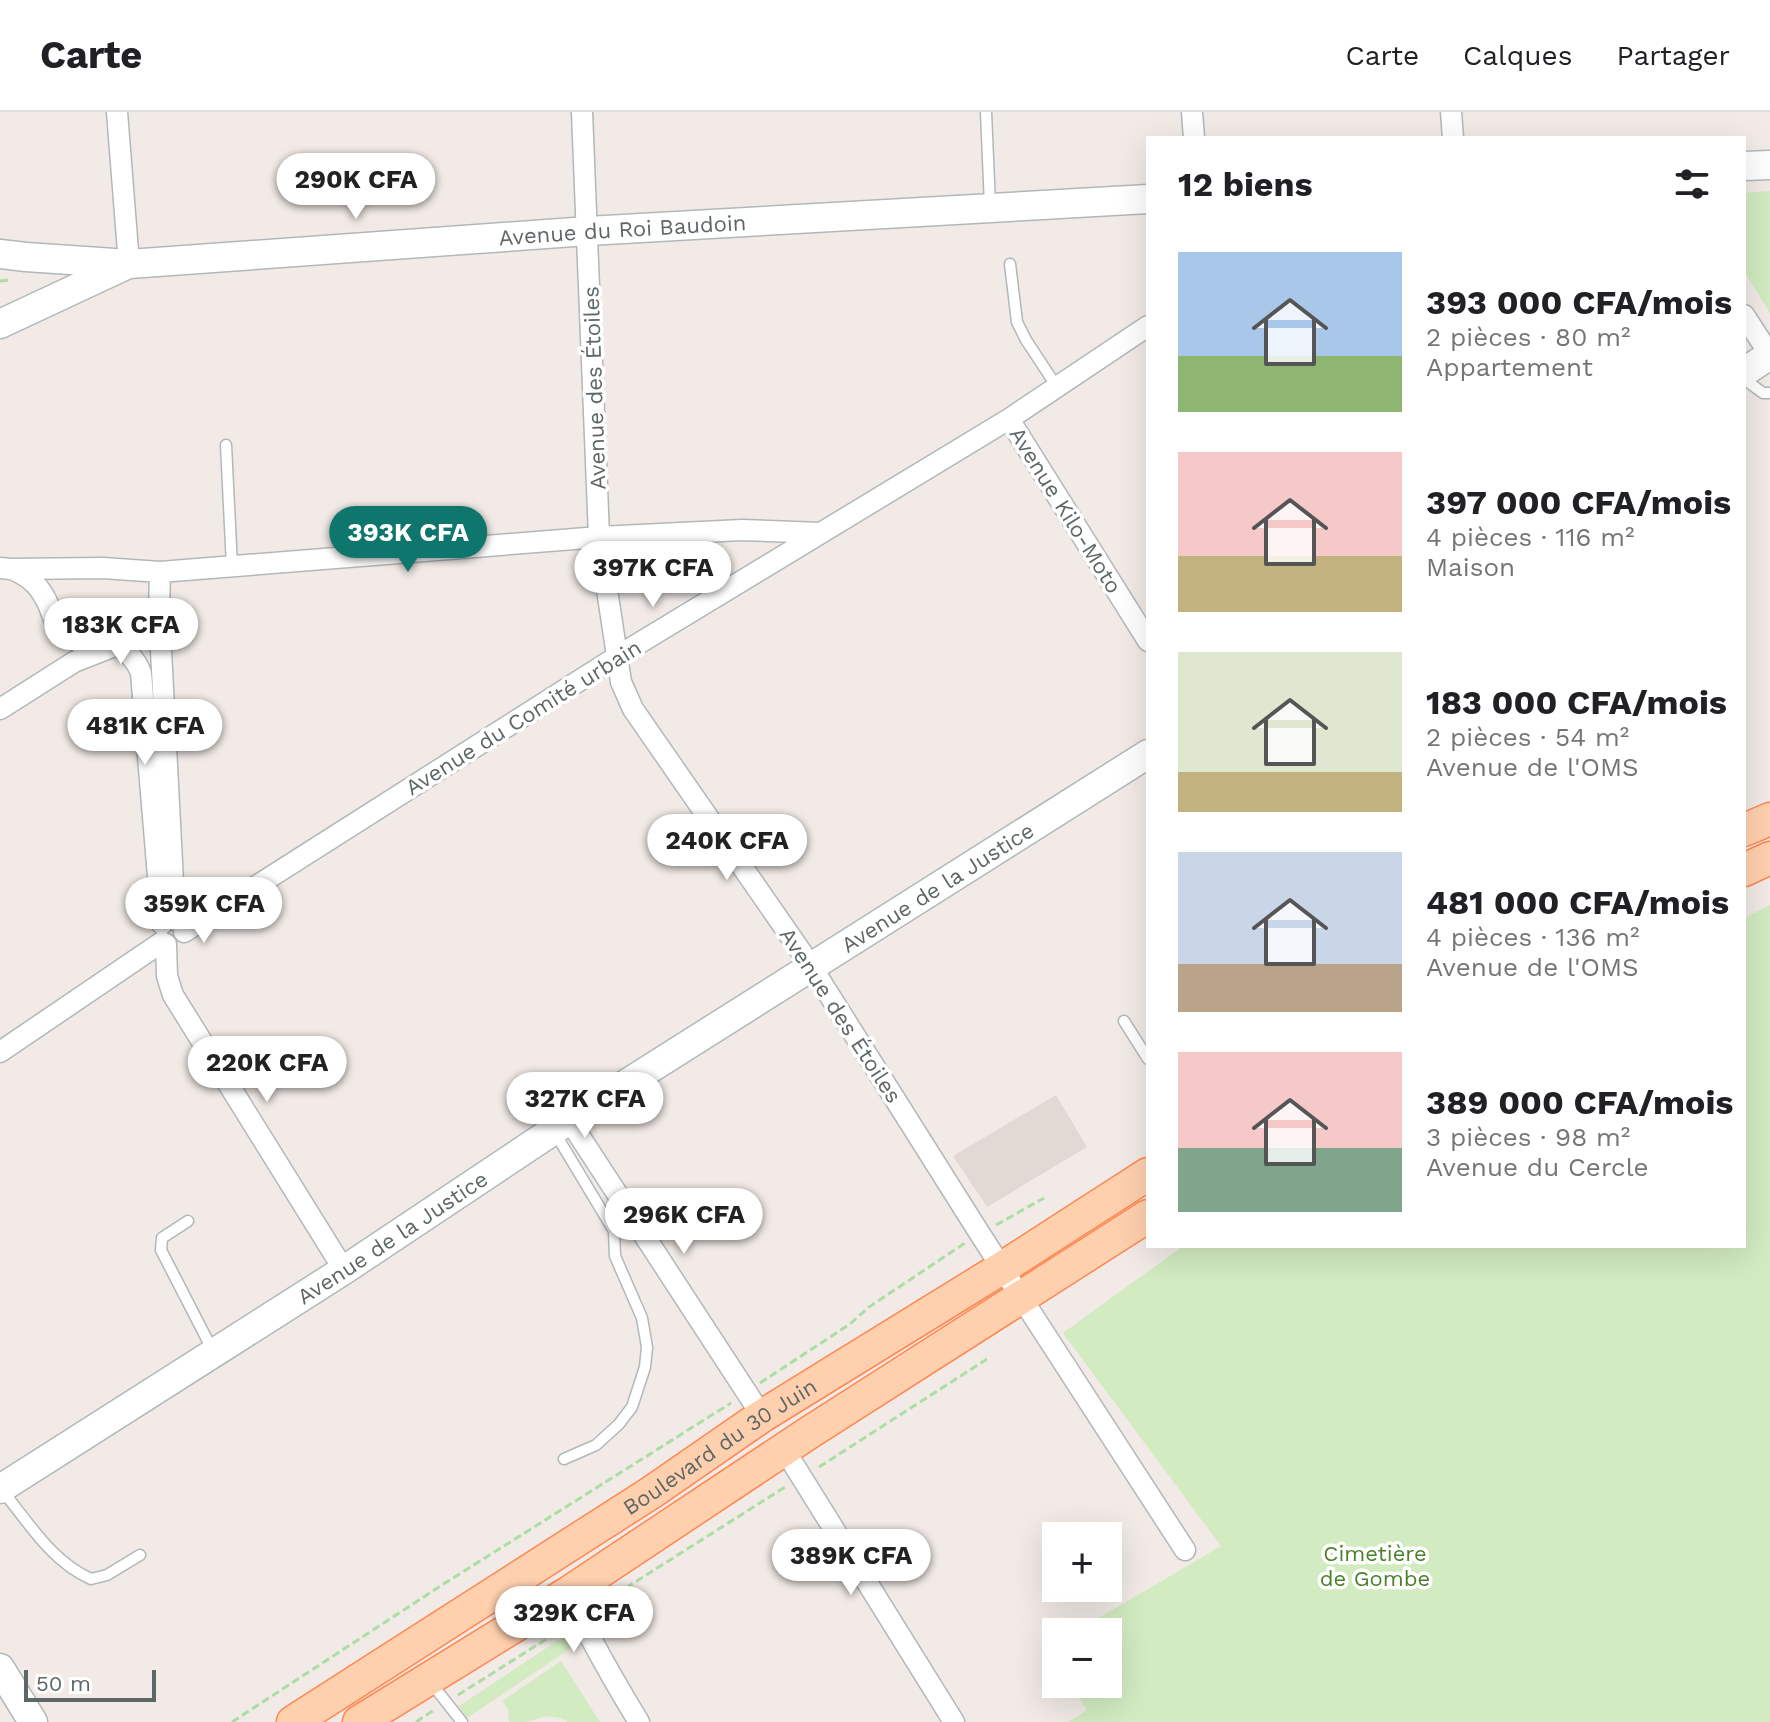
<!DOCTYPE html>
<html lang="fr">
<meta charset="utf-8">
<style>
body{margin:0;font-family:"Work Sans",sans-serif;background:#f6f6f6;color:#202124;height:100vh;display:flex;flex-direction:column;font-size:30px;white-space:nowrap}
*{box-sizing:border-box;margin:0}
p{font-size:26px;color:#757577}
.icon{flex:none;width:44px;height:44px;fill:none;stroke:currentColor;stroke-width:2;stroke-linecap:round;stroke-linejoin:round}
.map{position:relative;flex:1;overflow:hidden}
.sheet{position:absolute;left:1146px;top:24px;width:600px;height:1112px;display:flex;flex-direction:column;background:#fff;border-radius:0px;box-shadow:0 8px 32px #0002}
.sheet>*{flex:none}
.tools{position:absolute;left:1042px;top:1410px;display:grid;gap:16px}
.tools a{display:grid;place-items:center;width:80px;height:80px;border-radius:0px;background:#fff;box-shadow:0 8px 32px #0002;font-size:40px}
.scale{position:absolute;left:24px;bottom:20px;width:132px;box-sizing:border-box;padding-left:8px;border:4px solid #5e6768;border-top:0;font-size:22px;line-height:28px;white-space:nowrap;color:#5e6768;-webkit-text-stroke:6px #fff;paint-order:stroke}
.price{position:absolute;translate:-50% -68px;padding:0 18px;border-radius:28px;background:#fff;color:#222;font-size:26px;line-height:52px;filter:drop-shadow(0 2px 4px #0008)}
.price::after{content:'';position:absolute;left:50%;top:48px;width:24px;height:18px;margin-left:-12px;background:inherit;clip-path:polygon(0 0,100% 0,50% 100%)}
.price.selected{background:#0f766e;color:#fff}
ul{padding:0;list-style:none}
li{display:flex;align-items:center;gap:24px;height:200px;padding:0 32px}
li span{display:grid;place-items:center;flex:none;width:224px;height:160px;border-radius:0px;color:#555}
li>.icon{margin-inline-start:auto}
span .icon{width:96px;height:96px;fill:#fffc;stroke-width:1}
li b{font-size:34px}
h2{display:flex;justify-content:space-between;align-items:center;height:96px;padding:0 32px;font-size:34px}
header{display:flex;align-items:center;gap:48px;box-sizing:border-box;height:112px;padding:0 40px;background:#fff;border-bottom:2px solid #e0e0e0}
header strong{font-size:38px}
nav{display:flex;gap:44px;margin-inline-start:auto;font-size:28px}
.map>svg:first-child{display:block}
.education{fill:#e2d9d5}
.green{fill:#d2ebc1}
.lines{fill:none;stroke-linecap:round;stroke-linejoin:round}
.lane-casing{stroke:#b2b8ba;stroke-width:13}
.street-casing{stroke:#b2b8ba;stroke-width:23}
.secondary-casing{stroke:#b1b8ba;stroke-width:31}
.primary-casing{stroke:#ff8752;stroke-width:35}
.path{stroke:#acdea3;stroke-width:3;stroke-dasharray:8 4;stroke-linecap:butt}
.lane{stroke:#fff;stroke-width:10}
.street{stroke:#fff;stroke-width:20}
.secondary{stroke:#fff;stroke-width:28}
.primary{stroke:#ffd0ae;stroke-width:32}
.labels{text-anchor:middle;stroke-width:7;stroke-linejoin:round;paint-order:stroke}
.street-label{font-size:22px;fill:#5e6768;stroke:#fff}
.park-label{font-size:22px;fill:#4b812b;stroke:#fff}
</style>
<header>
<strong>Carte</strong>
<nav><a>Carte</a><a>Calques</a><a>Partager</a></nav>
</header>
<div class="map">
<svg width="1770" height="1610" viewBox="0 0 1770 1610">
<rect width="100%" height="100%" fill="#f1eae6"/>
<path class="education" d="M1056,983L1087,1035L987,1095L953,1044Z"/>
<path class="green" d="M1770,79V201L1744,159V81Z
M1770,793V1610H1068L1087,1598L1070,1572H1108V1520H1075L1221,1434L1063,1221L1183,1134H1744V806Z
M566,1523L574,1534L467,1606L459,1594Z
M561,1549L600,1610H568L560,1606L546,1604L526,1610H509L508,1597L502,1589Z"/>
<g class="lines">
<defs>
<path id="lane" d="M986,0L990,94
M1010,152L1017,210L1026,228L1057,275
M1744,267L1763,281H1770
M226,333L232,454
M1124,909L1148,947
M555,1021L614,1119L615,1144L642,1206L647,1235L645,1255L632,1295L619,1312L596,1333L564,1347
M188,1109L162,1126L161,1138L213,1239
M2,1378C28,1410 52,1450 91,1467L107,1463L140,1443
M432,1572L462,1610"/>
<path id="street" d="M117,0L129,152
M582,0L599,425L621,570L633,597L811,854L980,1122L1185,1438
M1192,0L1194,26
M1451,0L1453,26
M1744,203L1770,243
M1009,307L1148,529
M0,456L11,457L103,456L160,460L599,425L742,418L821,421
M14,458C32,466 41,476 49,494C51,500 53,507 57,512C68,526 83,534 100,539
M159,500L175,808
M117,532C128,541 136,547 141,561L162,812
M0,597L74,550L140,524L150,514L159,500L160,460
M184,820L618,544L1009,307L1148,214
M166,832L167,864L173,883L344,1158
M0,940L162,830
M569,1008L762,1304
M784,1337L954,1610
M568,1481C576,1494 581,1507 588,1521C604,1551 621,1581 639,1610"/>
<g id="secondary">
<path d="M1744,54L1770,53"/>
<path id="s1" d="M0,142L26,145L129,152L588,119L1148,87"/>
<path d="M0,212L124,154"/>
<path d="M1744,260L1770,243"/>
<path id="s2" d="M0,1377L344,1158L569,1008L1148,642"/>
<path d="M0,1556L33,1610"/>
</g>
<g id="primary">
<path d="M1744,718L1770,707"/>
<path d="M1744,758L1770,746"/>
<path id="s3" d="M293,1610L652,1380L762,1304L1002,1156L1148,1062"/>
<path d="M359,1610L568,1481L807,1322L1148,1104"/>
</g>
</defs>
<use href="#lane" class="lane-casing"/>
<use href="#street" class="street-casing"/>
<use href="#secondary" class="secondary-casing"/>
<use href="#primary" class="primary-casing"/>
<path class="path" d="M0,169L12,168
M996,1113L1044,1086
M760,1271L850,1212L869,1195L965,1131
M819,1355L987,1247
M598,1497L599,1493L785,1375
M458,1583L564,1516H567
M232,1610L442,1473L731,1291
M416,1610L434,1598"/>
<use href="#lane" class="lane"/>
<use href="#street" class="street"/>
<use href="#secondary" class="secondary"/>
<use href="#primary" class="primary"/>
</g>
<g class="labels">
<g class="street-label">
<text dy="8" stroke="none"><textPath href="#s1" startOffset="624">Avenue du Roi Baudoin</textPath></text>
<text transform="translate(594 276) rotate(-92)" y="8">Avenue des Étoiles</text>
<text transform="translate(1066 398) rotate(58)" y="8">Avenue Kilo-Moto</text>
<text transform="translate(523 605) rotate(-32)" y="8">Avenue du Comité urbain</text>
<text dy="8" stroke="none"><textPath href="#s2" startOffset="1114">Avenue de la Justice</textPath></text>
<text transform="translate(841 903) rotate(57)" y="8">Avenue des Étoiles</text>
<text dy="8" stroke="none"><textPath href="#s2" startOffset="466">Avenue de la Justice</textPath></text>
<text dy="8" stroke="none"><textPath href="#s3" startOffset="508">Boulevard du 30 Juin</textPath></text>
</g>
<g class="park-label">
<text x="1375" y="1449">Cimetière<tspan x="1375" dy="25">de Gombe</tspan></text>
</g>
</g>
</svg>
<div class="tools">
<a>+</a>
<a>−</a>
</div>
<div class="scale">50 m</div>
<b class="price" style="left:356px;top:109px">290K CFA</b>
<b class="price selected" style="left:408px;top:462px">393K CFA</b>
<b class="price" style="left:653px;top:497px">397K CFA</b>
<b class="price" style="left:121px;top:554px">183K CFA</b>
<b class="price" style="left:145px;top:655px">481K CFA</b>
<b class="price" style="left:727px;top:770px">240K CFA</b>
<b class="price" style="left:204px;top:833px">359K CFA</b>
<b class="price" style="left:267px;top:992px">220K CFA</b>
<b class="price" style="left:585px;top:1028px">327K CFA</b>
<b class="price" style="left:684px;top:1144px">296K CFA</b>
<b class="price" style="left:851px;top:1485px">389K CFA</b>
<b class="price" style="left:574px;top:1542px">329K CFA</b>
<section class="sheet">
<h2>12 biens<svg class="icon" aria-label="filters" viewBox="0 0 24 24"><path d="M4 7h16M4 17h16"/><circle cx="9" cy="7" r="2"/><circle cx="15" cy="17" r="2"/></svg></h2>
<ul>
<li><span style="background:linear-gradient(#a9c7e8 65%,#8fb573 0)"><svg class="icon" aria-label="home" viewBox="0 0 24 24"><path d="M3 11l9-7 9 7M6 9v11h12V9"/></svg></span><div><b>393 000 CFA/mois</b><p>2 pièces · 80 m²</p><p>Appartement</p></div></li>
<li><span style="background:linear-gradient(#f6c9c9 65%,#c2b280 0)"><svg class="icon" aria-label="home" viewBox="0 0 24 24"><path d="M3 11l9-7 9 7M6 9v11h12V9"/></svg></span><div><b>397 000 CFA/mois</b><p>4 pièces · 116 m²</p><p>Maison</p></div></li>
<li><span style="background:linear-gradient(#dfe7d0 75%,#c2b280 0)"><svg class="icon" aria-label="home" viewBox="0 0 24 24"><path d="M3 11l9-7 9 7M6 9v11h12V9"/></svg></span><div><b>183 000 CFA/mois</b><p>2 pièces · 54 m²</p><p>Avenue de l'OMS</p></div></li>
<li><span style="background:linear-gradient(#c9d6e8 70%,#b9a48a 0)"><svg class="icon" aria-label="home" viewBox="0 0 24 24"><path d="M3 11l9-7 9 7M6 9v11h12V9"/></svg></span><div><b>481 000 CFA/mois</b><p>4 pièces · 136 m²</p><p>Avenue de l'OMS</p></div></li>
<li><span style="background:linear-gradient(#f6c9c9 60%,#7fa58c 0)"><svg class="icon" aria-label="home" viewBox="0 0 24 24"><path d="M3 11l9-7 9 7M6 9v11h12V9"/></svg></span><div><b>389 000 CFA/mois</b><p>3 pièces · 98 m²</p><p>Avenue du Cercle</p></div></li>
</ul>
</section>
</div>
